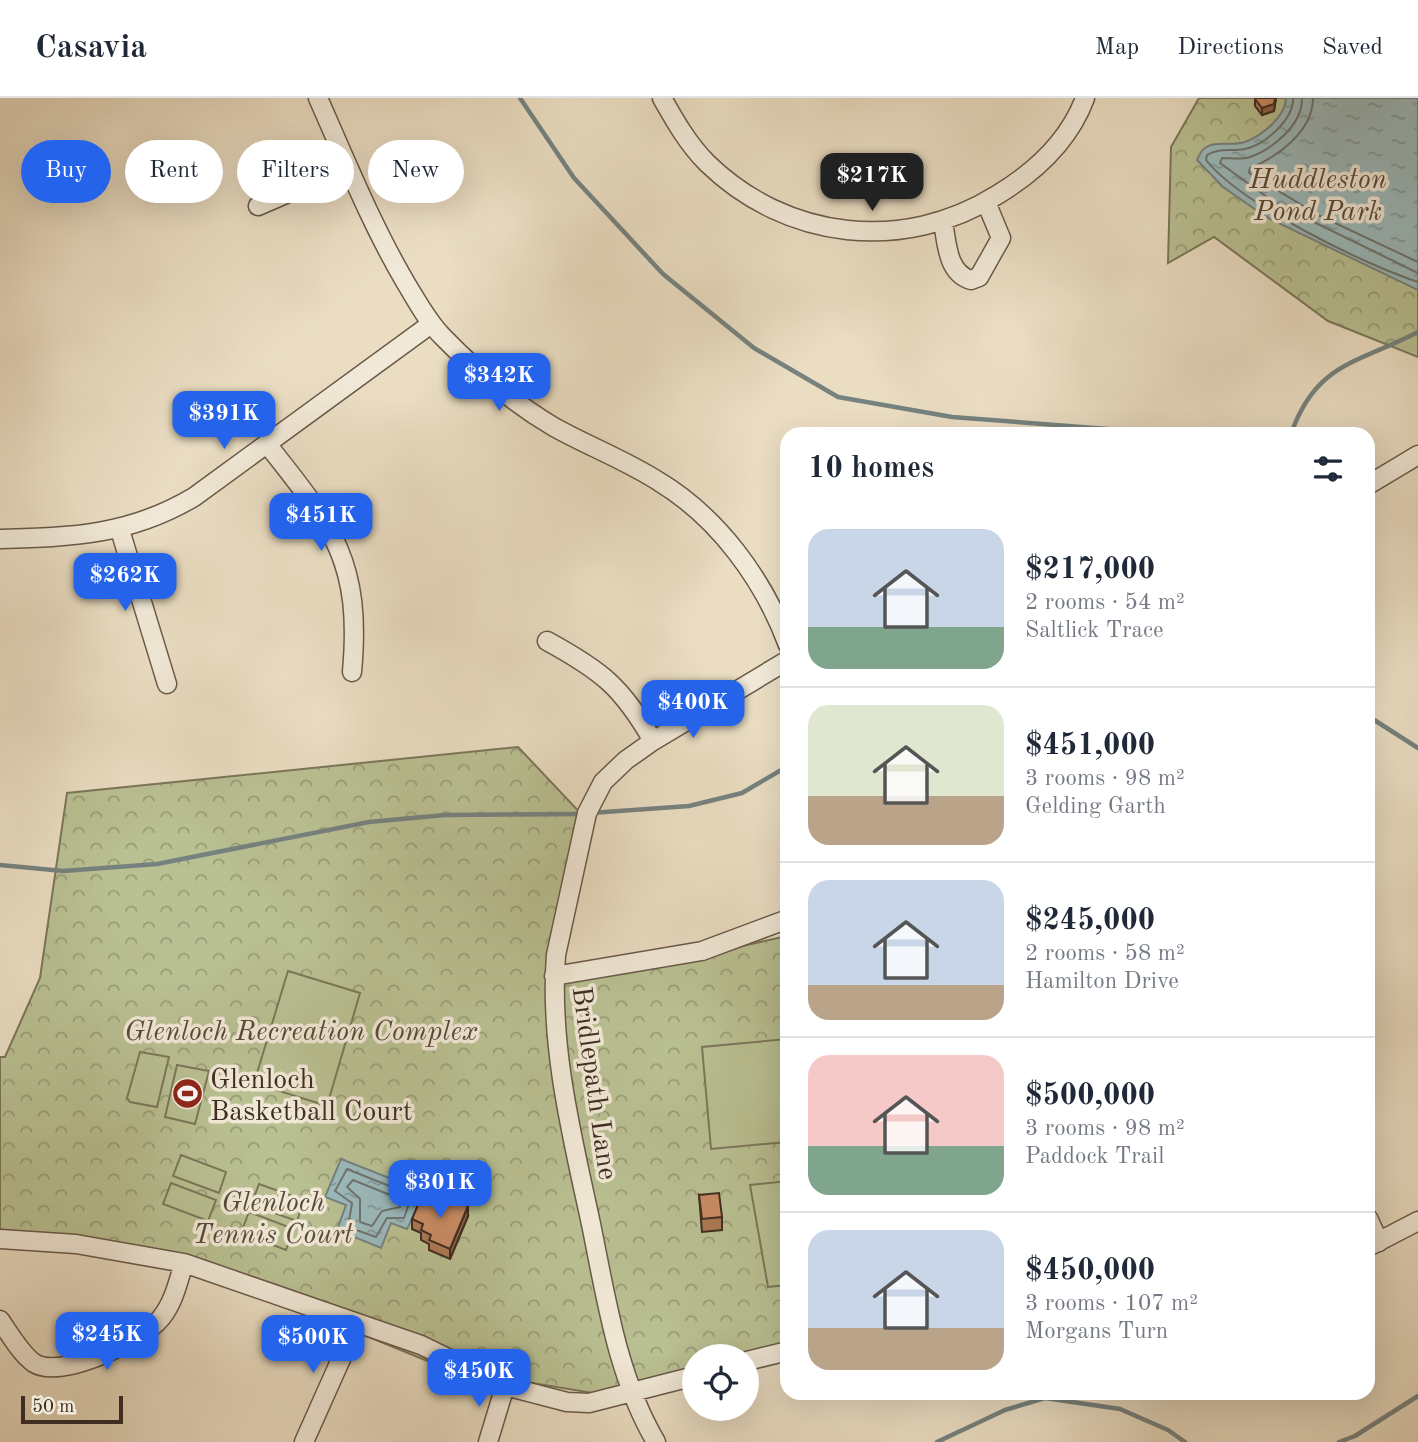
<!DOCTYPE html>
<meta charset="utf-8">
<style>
body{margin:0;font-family:"Old Standard TT",serif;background:#f2f2f3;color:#1f2937;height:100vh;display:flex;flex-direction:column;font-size:26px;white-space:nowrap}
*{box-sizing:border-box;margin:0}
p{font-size:23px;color:#747a83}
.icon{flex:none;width:38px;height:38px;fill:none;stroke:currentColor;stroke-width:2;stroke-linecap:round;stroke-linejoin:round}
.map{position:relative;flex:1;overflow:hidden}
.panel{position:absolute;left:780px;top:329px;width:595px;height:973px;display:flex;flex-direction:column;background:#fff;border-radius:21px;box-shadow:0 7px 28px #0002}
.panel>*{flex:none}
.top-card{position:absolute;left:21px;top:42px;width:654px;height:63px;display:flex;gap:14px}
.fabs{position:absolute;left:682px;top:1246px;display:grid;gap:14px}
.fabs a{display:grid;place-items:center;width:77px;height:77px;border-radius:50%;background:#fff;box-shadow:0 7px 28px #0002;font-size:35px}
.scale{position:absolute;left:21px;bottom:18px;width:102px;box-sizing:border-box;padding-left:7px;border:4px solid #3f2d21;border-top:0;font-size:19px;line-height:24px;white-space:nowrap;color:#3f2d21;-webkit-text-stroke:5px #f1e9d7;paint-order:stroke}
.price{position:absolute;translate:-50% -60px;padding:0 16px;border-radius:14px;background:#2563eb;color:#fff;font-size:23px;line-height:46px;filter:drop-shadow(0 2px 4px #0008)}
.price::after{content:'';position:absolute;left:50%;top:42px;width:21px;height:16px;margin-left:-10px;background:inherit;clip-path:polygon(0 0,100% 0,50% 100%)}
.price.current{background:#222;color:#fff}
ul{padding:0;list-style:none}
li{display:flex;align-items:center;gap:21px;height:175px;padding:0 28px}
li+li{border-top:2px solid #e0e1e3}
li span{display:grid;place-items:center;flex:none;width:196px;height:140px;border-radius:21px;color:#555}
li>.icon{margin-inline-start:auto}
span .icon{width:84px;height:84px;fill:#fffc;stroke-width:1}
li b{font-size:30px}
h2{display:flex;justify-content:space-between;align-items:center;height:84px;padding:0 28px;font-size:30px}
.chip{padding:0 24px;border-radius:32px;background:#fff;box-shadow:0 7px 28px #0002;font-size:24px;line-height:63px}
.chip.current{background:#2563eb;color:#fff}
header{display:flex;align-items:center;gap:42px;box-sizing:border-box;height:98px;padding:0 35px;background:#fff;border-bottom:2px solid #e0e1e3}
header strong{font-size:33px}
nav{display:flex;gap:38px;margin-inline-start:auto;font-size:24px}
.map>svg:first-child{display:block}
.park{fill:url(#park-crowns);stroke:#7c765a;stroke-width:2}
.garden{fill:#b9c092;stroke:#7c765a;stroke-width:2}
.water{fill:url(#water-ripples);stroke:#76827f;stroke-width:2}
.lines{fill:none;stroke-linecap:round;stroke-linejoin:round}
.shore{stroke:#6d746f;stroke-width:2}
.stream{stroke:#76827f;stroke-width:4.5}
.minor-casing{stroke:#6a5949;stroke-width:21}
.minor{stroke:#f1e9d7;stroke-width:18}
.wall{fill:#ac7855;stroke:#3f2d21;stroke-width:2}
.shaded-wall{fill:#8c6145;stroke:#3f2d21;stroke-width:2}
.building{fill:#c88b63;stroke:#3f2d21;stroke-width:2}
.labels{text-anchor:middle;stroke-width:7;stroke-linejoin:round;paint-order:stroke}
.park-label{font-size:28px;font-style:italic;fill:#574a38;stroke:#f1e9d7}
.poi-label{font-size:28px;fill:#3f2d21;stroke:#f1e9d7;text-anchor:start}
.street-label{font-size:28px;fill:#3f2d21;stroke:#f1e9d7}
</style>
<header>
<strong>Casavia</strong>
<nav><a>Map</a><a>Directions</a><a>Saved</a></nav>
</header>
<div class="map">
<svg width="1418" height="1344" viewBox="0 0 1418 1344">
<defs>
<pattern id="park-crowns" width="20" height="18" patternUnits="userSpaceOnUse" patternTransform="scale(1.75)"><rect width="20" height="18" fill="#b9c092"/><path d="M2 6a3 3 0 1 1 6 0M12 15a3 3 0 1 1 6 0" fill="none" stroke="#989c77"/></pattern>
<pattern id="water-ripples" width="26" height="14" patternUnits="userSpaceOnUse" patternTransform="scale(1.75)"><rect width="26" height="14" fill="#9bbabd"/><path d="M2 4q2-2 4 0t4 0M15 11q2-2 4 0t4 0" fill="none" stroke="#809899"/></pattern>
</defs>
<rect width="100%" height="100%" fill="#eaddc2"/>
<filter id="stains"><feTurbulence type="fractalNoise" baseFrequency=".00286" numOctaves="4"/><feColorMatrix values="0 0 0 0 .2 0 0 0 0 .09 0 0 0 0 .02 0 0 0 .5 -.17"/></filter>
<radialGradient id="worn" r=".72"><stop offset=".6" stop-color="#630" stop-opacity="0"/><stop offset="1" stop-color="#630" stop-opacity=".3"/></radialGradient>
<path class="park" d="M1199,0H1418V259L1328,223L1214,139L1168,165L1171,49Z
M518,649L587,722L556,883L648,869L787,838V1262L747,1272V1258H695V1286L635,1302L447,1271L197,1169L0,1143V959H5L40,880L67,695Z"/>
<path class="garden" d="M288,873L360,895L327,1008L254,985Z
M787,941V1044L711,1051L702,949Z
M140,954L169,959L157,1009L130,1004L127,1000Z
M177,967L209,973L195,1026L165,1019Z
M181,1057L226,1074L219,1095L173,1078Z
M787,1083V1187L768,1189L750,1087Z
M171,1085L216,1102L208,1123L163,1106Z
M259,1086L304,1102L297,1123L251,1107Z
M249,1114L294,1131L286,1152L241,1135Z"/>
<path class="water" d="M1286,0H1418V192L1266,119L1223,89L1197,62C1206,37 1226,50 1245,44C1262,38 1286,18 1286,0Z
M341,1061L425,1094L407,1131L391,1125L381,1150L337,1132L346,1107L325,1099Z"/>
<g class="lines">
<path class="shore" d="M1293,0C1294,21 1265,47 1245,51C1231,54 1220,49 1207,57L1206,62C1241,106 1363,166 1418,184
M1302,0C1303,26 1273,51 1250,59C1242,62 1231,60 1222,60L1220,65L1275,105L1418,175
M1313,0C1313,33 1278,59 1250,70L1249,75L1318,117L1418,164
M347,1071L412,1097L404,1120H387L376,1139L348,1129L352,1105L335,1093Z
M353,1082L400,1101V1109L382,1113L372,1128L360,1124V1101L347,1089Z"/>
<path class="stream" d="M520,0L574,80L663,176L754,250L838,299L952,319L1121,332L1131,336
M1291,336C1316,264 1359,265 1418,234
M1368,618L1418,650
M591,715L689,708L742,695L788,668
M0,767L63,773L157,766L369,724L445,717L582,716
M937,1344L1005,1312L1045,1300L1120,1311L1168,1332L1185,1344
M1339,1344L1355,1338L1418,1298"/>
<defs>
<path id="minor" d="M318,0C346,63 372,128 407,187C418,205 428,224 443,239C476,273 513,305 554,329C588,348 625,362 658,383C718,419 764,482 788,547
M662,0C675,23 688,46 707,65C787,143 904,155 997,97C1035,74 1069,43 1085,0
M258,108L348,69
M943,124C947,145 947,175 971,182L979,179L1001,140L986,104
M267,346C333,429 362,464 352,574
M1368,387L1418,357
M120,432L167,586
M0,441C73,439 130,437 194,399L431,226
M547,543C602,573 622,589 653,643
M554,878L702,853L788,821
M1368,1120L1379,1144
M0,1141L76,1146L184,1165L421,1247L505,1288L567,1304L589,1305L695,1278
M1368,1149L1418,1123
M0,1222C9,1235 21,1256 34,1265C61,1282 142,1243 161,1220C174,1204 178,1184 184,1165
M747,1263L788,1253
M304,1344L357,1225
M488,1344L505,1288
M656,1344C617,1278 606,1199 591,1126C572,1038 549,947 556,857L587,715L603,684L626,662L653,643L788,562"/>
</defs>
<use href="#minor" class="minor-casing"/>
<use href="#minor" class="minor"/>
</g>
<path class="wall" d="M1255,0H1276L1274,13L1262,17L1255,8Z
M699,1097L722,1119V1132L702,1134Z
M468,1118L450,1161L429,1152V1146L421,1142V1135L412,1131V1121Z"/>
<path class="shaded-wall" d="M1275,0H1276L1274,13L1262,17V10Z
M468,1108V1118L450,1161V1151Z"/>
<path class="building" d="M1255,0H1275L1274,6L1262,10L1255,1Z
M719,1095L722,1119L702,1121L699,1097Z
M422,1097L445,1107L448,1100L468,1108L450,1151L429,1142L431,1137L421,1132L423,1126L412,1121Z"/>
<defs>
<symbol id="stadium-disc" viewBox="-11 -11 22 22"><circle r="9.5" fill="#8f2418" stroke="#f1e9d7"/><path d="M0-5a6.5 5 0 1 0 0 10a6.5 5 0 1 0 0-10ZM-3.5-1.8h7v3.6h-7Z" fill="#fff"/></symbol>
</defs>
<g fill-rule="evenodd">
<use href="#stadium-disc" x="170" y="978" width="35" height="35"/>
</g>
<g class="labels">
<g class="park-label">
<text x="1318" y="90">Huddleston<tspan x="1318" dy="32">Pond Park</tspan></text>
<text x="301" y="942">Glenloch Recreation Complex</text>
<text x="273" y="1113">Glenloch<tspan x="273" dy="32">Tennis Court</tspan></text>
</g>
<g class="poi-label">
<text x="210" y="990">Glenloch<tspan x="210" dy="32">Basketball Court</tspan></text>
</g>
<g class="street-label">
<text transform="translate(596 985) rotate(82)" y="10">Bridlepath Lane</text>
</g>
</g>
<rect width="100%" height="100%" filter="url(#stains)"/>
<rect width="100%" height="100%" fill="url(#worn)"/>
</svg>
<div class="fabs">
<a><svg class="icon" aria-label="locate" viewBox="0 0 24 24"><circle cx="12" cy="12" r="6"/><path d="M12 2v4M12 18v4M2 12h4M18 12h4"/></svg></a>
</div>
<div class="scale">50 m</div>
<b class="price current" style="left:872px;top:115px">$217K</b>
<b class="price" style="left:499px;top:315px">$342K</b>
<b class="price" style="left:224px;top:353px">$391K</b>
<b class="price" style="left:321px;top:455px">$451K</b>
<b class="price" style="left:125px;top:515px">$262K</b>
<b class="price" style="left:693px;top:642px">$400K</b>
<b class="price" style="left:440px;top:1122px">$301K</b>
<b class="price" style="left:107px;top:1274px">$245K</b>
<b class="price" style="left:313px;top:1277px">$500K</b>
<b class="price" style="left:479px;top:1311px">$450K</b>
<div class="top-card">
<a class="chip current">Buy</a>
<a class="chip">Rent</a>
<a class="chip">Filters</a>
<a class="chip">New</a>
</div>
<section class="panel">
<h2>10 homes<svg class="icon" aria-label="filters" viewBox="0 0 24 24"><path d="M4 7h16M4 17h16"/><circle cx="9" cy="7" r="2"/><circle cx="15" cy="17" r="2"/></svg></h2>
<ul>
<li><span style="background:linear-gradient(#c9d6e8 70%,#7fa58c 0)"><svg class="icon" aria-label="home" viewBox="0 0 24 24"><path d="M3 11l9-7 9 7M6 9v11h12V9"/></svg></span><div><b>$217,000</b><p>2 rooms · 54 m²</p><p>Saltlick Trace</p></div></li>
<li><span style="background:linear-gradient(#dfe7d0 65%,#b9a48a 0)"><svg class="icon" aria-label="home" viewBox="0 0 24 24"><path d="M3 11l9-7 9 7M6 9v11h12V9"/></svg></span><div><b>$451,000</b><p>3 rooms · 98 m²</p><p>Gelding Garth</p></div></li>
<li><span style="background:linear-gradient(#c9d6e8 75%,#b9a48a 0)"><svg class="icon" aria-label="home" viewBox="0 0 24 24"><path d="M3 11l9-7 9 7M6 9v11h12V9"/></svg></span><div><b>$245,000</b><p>2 rooms · 58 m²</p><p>Hamilton Drive</p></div></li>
<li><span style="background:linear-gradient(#f6c9c9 65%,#7fa58c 0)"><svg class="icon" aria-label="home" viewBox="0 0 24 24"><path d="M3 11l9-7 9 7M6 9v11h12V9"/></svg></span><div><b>$500,000</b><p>3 rooms · 98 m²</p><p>Paddock Trail</p></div></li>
<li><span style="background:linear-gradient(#c9d6e8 70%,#b9a48a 0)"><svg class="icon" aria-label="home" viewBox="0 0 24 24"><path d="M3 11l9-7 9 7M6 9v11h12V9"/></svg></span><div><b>$450,000</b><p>3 rooms · 107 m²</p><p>Morgans Turn</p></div></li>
</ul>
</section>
</div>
